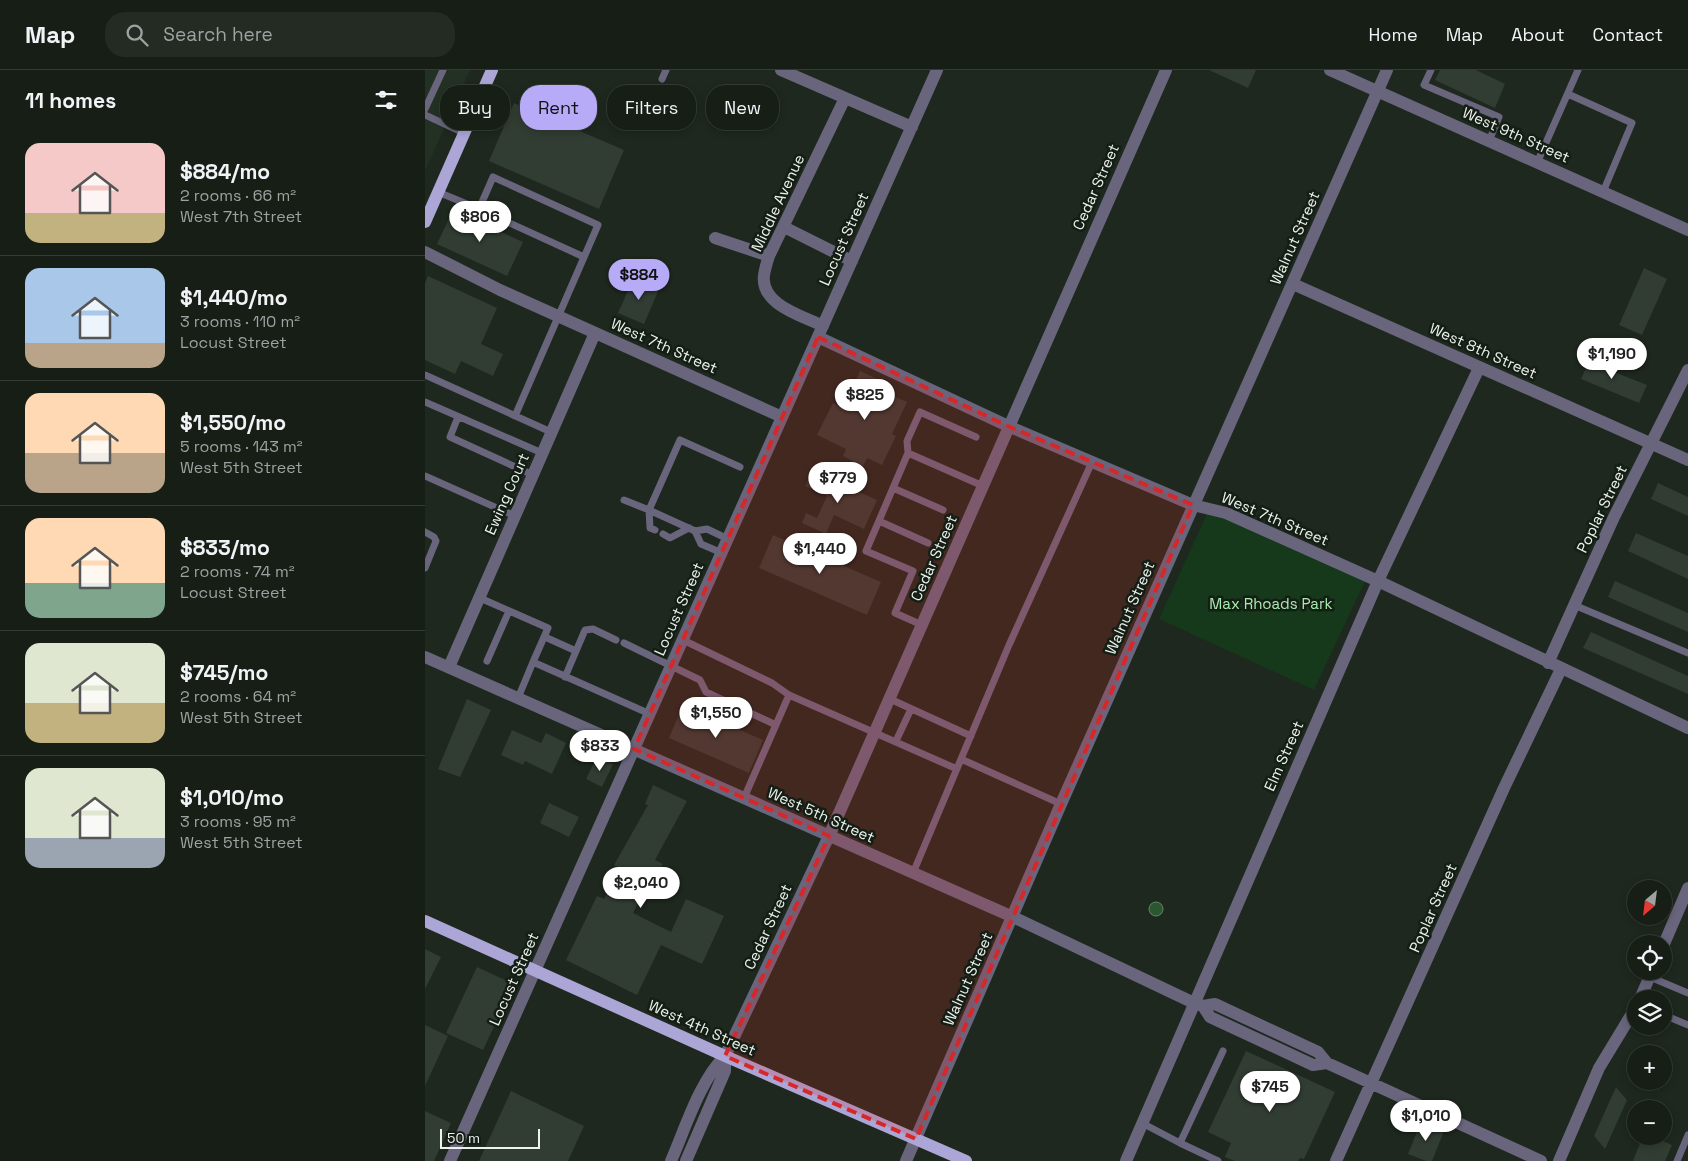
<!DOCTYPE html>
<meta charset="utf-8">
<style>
body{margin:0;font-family:"Space Grotesk",sans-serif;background:#232b23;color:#f1f3f6;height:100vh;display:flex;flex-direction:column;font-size:19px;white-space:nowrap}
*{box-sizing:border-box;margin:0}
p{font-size:16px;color:#9ea2a1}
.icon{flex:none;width:28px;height:28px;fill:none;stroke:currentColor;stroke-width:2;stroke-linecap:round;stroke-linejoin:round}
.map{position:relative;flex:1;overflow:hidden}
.drawer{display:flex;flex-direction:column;background:#161e16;width:425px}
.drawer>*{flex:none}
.hud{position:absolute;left:15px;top:15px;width:475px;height:45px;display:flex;gap:10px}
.needle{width:32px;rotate:208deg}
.tools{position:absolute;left:1202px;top:810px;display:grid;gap:10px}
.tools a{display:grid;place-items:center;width:45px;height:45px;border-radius:50%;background:#161e16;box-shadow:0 2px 8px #0003,0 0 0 1px #353c35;font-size:25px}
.scale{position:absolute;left:15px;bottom:12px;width:100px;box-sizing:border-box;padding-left:5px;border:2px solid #ecf2ec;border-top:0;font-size:14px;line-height:18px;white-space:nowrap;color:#ecf2ec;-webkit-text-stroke:4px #141e15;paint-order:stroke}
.price{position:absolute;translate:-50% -42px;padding:0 11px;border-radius:18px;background:#fff;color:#222;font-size:16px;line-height:32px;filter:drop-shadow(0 1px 2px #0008)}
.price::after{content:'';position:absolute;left:50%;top:30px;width:15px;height:11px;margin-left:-8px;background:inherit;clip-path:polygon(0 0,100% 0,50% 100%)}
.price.active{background:#b7abf8;color:#111}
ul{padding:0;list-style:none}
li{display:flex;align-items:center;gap:15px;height:125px;padding:0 25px}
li+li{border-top:1px solid #353c35}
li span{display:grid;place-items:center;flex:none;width:140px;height:100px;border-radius:15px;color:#555}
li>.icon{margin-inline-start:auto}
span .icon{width:60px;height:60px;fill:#fffc;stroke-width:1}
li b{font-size:21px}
h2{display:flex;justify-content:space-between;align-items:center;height:60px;padding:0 25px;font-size:21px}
.tag{padding:0 18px;border-radius:20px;background:#161e16;box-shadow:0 2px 8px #0003,0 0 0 1px #353c35;font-size:18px;line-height:45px}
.tag.active{background:#b7abf8;color:#111}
header{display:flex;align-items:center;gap:30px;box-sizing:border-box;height:70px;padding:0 25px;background:#161e16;border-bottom:1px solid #353c35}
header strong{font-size:24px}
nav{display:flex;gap:28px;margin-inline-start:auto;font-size:18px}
.search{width:350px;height:45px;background:#232b23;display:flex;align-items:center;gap:12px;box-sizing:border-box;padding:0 18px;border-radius:20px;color:#9ea2a1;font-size:19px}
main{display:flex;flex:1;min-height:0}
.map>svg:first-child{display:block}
.built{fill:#223123}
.green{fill:#16381b}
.water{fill:#2a5730;stroke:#648668}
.building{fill:#313c32}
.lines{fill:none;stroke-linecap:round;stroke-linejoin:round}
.service{stroke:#68657d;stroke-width:7}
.minor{stroke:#68657d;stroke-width:12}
.tertiary{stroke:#68657d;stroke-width:12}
.primary{stroke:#aca6d7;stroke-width:12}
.marked{fill:#d62828;fill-opacity:0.2;stroke:#d62828;stroke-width:4;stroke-dasharray:10 6;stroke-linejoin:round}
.labels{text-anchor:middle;stroke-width:5;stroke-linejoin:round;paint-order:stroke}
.street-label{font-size:15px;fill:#ecf2ec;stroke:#141e15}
.park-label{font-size:15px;fill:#a7edad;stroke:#141e15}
</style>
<header>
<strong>Map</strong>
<div class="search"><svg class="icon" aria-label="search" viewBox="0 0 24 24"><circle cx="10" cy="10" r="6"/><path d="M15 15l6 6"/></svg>Search here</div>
<nav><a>Home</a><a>Map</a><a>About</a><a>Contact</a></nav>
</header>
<main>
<section class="drawer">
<h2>11 homes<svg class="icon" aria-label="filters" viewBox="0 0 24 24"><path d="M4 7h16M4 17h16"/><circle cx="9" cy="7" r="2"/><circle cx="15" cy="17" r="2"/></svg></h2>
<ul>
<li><span style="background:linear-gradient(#f6c9c9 70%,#c2b280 0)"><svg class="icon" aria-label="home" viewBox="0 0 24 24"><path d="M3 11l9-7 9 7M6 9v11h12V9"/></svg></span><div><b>$884/mo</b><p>2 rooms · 66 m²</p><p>West 7th Street</p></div></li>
<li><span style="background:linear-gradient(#a9c7e8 75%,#b9a48a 0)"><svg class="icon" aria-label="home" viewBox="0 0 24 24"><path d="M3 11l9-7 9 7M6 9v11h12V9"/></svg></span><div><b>$1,440/mo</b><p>3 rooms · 110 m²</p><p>Locust Street</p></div></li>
<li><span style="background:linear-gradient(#ffd9b3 60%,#b9a48a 0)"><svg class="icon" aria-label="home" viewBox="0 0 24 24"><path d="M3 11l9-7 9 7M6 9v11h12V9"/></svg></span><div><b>$1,550/mo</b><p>5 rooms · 143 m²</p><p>West 5th Street</p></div></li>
<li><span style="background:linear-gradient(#ffd9b3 65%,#7fa58c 0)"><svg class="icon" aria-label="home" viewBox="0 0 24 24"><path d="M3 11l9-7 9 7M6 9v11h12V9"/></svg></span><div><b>$833/mo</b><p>2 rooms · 74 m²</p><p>Locust Street</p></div></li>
<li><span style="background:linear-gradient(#dfe7d0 60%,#c2b280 0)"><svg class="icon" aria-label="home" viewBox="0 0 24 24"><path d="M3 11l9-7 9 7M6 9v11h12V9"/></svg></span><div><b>$745/mo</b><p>2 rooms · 64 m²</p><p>West 5th Street</p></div></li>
<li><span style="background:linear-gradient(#dfe7d0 70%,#9aa5b1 0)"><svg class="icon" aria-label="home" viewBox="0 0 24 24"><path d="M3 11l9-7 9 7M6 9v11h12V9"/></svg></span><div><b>$1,010/mo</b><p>3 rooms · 95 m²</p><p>West 5th Street</p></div></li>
</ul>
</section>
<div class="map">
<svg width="1263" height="1091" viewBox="0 0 1263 1091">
<rect width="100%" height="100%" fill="#1e281e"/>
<path class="built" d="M0,0H45L0,101Z"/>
<path class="green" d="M784,439L940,511L889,620L734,549Z"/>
<path class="water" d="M724 839a7 7 0 1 1 14 0a7 7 0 1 1-14 0Z"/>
<path class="building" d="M784,0H831L823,18Z
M1015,0H1051L1080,14L1070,38L1010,10Z
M89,33L199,80L174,139L64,91Z
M28,140L98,172L82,206L12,174Z
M1219,198L1242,209L1217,265L1194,255Z
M3,206L72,238L56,274L78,284L68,306L36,291L30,304L0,290V213Z
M209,207L234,219L219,254L193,243Z
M1167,284L1187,292L1184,300L1222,315L1214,333L1156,309Z
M435,301L468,316L464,324L482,332L467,364L471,366L457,395L442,388L438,396L418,386L421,379L392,365L408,333L418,338Z
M387,401L452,430L439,459L409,445L401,464L377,453L381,443L392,448L402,426L380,416Z
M1233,413L1263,427V446L1226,429Z
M1211,463L1263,486V509L1203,481Z
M348,465L456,512L442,545L334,498Z
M1190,511L1263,543V562L1183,527Z
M1166,562L1263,606V624L1158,578Z
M42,629L66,640L35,707L13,699Z
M258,635L338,670L324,703L244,668Z
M87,660L116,673L121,663L141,673L127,704L100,691L98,695L76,685Z
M172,687L188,694L177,717L161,709Z
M228,715L262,731L230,790L238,794L227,814L224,813L208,843L246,862L261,829L299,846L277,894L236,875L212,925L141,890L172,826L179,829L195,798L189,795L223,735L220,734Z
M124,733L154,747L144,767L115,753Z
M0,879L16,887L0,919Z
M52,897L89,914L58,980L21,963Z
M0,955L23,966L0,1016Z
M821,981L910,1022L879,1089L875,1088L873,1091H810L800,1087L806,1073L783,1062Z
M1191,1017L1202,1030L1180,1079L1169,1066Z
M86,1021L159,1056L143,1091H54Z
M0,1041L26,1053L9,1091H0Z
M996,1052L1019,1061L1007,1091H1001L983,1084Z
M1218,1066H1227L1247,1075L1240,1091H1208Z"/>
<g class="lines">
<path class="service" d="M1006,0L999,15L1074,47L1064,71
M237,9L241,0
M1143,24L1207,53L1178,122
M0,39L18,0
M0,45L39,63
M1112,93L1153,0
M13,122L54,139L68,107L173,155L90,346
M54,139L159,187
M0,305L126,362
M0,332L117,383
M33,347L25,367L108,405
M483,383L482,371L495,342L551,367
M0,406L90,446
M468,418L518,440
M199,430L224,440L225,458L230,460
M454,451L503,473
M270,461L276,474L297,483
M0,462L9,467L11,471L0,498
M238,464L245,468L264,458
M303,469L282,459L270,461L224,440L255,370L315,397
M55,528L123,558L108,592
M1149,535L1263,583
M497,555L470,543L488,501L441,481L483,383L558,416
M120,567L151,581
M258,570L347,613L364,625L532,699
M199,573L275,610L281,622L351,655
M62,591L84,541
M140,607L160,560L168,559L191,570
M93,628L108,592L225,644
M465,629L546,666
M471,671L486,639
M536,689L636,734
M319,728L364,625
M488,803L584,575L667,392
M1225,907L1263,923
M1239,945L1263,955
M717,1053L755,1073L798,981
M755,1073L793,1091
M1252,1091L1263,1065"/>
<path class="minor" d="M356,0L487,57
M359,157L427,191
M290,168L344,186
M0,182L75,220L357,347
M868,214L1263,390
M398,256C378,246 335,235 339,205C340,199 342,192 344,186L420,28
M393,267L583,356L768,435L801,443L953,511L1263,658
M0,587L588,847L769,933L778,936L790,934L893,982L902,993
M1123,593L1189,447L1263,300
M24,597L170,263
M1239,874L1263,818
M1215,929L1227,901
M778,936L785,947L888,995L902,993L1116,1091
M25,1091L512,0
M246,1091C260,1059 275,1010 300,986L404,766L741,0
M261,1091L300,1001V986
M481,1091L636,734L962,0
M701,1091L953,511L1054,298
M911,1091L1079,718L1136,599
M1134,1091L1174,998L1211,937"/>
<path class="tertiary" d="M905,0L1263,160"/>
<path class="primary" d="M0,152L67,0
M0,851L300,986L541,1091"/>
</g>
<path class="marked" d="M393,267L583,356L768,435L491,1069L300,986L404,766L209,679Z"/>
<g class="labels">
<g class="street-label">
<text transform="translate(1091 65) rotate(24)" y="5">West 9th Street</text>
<text transform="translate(671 117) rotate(-66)" y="5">Cedar Street</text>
<text transform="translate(353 133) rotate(-65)" y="5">Middle Avenue</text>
<text transform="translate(870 168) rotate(-66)" y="5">Walnut Street</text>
<text transform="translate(419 169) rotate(-66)" y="5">Locust Street</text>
<text transform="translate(239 276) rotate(24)" y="5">West 7th Street</text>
<text transform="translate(1058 281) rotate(24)" y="5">West 8th Street</text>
<text transform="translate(82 424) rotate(-66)" y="5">Ewing Court</text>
<text transform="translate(1177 439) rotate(-64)" y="5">Poplar Street</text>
<text transform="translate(850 449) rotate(23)" y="5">West 7th Street</text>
<text transform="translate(509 488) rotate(-66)" y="5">Cedar Street</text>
<text transform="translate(705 538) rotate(-66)" y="5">Walnut Street</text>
<text transform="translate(254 539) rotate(-66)" y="5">Locust Street</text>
<text transform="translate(859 686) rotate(-66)" y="5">Elm Street</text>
<text transform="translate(396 745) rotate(24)" y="5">West 5th Street</text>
<text transform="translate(1008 838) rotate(-66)" y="5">Poplar Street</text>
<text transform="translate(343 857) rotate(-65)" y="5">Cedar Street</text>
<text transform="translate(89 909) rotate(-66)" y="5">Locust Street</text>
<text transform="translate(543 909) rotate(-66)" y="5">Walnut Street</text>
<text transform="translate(277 958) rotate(24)" y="5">West 4th Street</text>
</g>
<g class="park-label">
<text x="846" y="539">Max Rhoads Park</text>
</g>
</g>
</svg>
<div class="tools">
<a><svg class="needle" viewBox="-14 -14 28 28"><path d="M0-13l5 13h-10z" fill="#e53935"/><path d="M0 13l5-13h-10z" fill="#9ea2a1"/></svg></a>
<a><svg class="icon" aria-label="locate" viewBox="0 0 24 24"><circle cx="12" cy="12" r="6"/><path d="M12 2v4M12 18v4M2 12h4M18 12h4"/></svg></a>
<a><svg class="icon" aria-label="layers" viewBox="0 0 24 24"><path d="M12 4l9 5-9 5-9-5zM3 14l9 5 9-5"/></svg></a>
<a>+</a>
<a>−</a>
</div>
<div class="scale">50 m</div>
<b class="price" style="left:55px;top:173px">$806</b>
<b class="price active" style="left:214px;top:231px">$884</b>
<b class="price" style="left:1187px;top:310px">$1,190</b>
<b class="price" style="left:440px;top:351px">$825</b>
<b class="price" style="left:413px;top:434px">$779</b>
<b class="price" style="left:395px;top:505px">$1,440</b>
<b class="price" style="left:291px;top:669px">$1,550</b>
<b class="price" style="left:175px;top:702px">$833</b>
<b class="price" style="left:216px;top:839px">$2,040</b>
<b class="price" style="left:845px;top:1043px">$745</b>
<b class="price" style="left:1001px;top:1072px">$1,010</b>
<div class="hud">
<a class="tag">Buy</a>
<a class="tag active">Rent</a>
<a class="tag">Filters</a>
<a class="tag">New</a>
</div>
</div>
</main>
